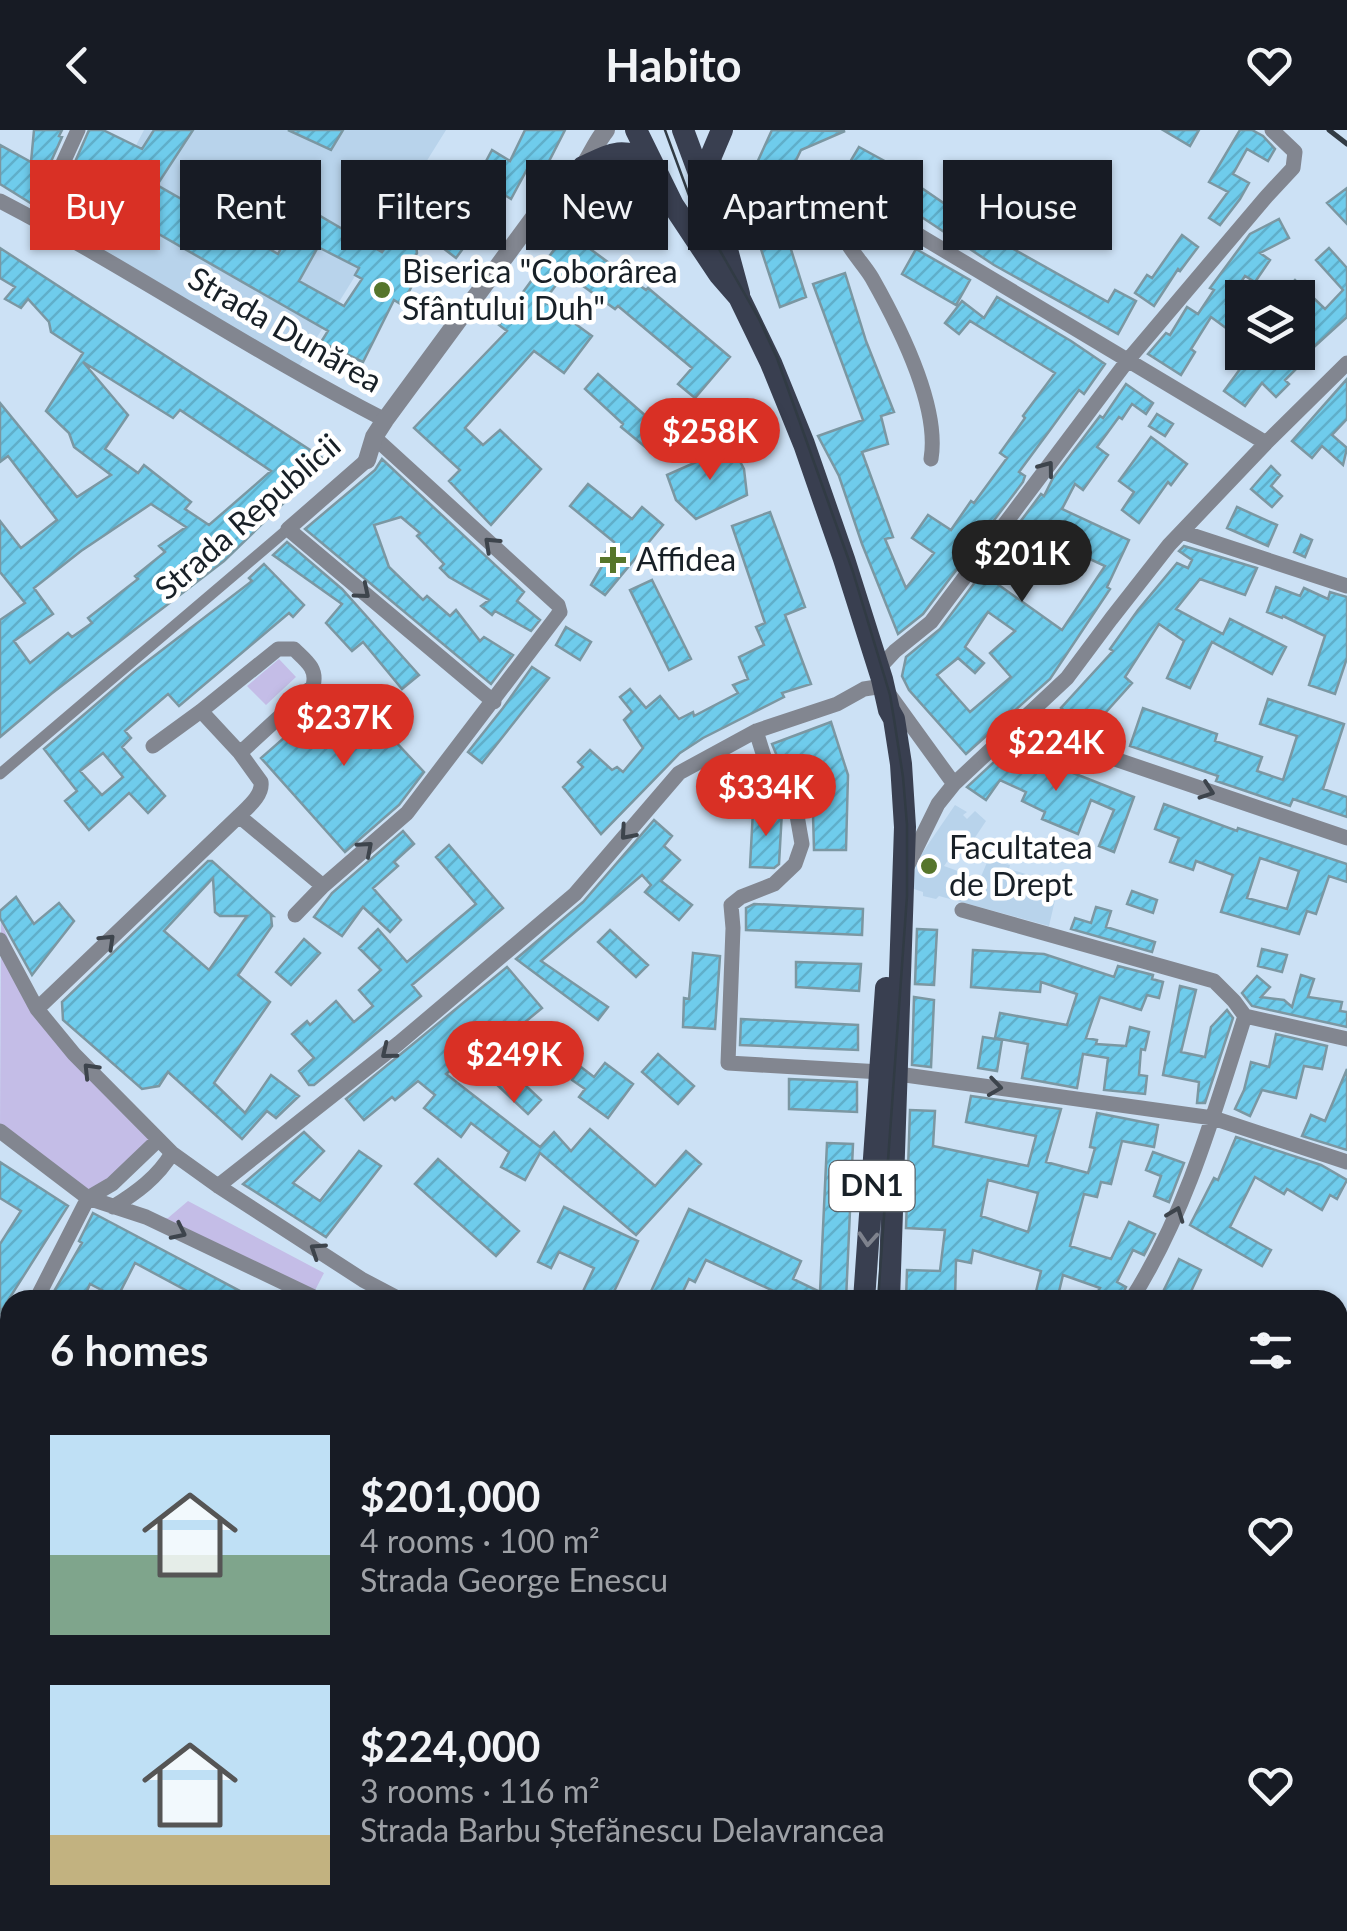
<!DOCTYPE html>
<meta charset="utf-8">
<style>
body{margin:0;font-family:Lato,sans-serif;background:#242831;color:#f1f3f6;height:100vh;display:flex;flex-direction:column;font-size:38px;white-space:nowrap}
*{box-sizing:border-box;margin:0}
p{font-size:32px;color:#9ea1a6}
.icon{flex:none;width:55px;height:55px;fill:none;stroke:currentColor;stroke-width:2;stroke-linecap:round;stroke-linejoin:round}
.map{position:relative;flex:1;overflow:hidden}
.sheet{position:absolute;left:0px;top:1160px;width:1348px;height:642px;display:flex;flex-direction:column;background:#171b24;border-radius:30px 30px 0 0;box-shadow:0 2px 8px #0004}
.sheet>*{flex:none}
.banner{position:absolute;left:30px;top:30px;width:1288px;height:90px;display:flex;gap:20px}
.fabs{position:absolute;left:1225px;top:150px;display:grid;gap:20px}
.fabs a{display:grid;place-items:center;width:90px;height:90px;border-radius:0px;background:#171b24;box-shadow:0 2px 8px #0004;font-size:50px}
.price{position:absolute;translate:-50% -85px;padding:0 22px;border-radius:35px;background:#d93025;color:#fff;font-size:32px;line-height:65px;filter:drop-shadow(0 2px 5px #0008)}
.price::after{content:'';position:absolute;left:50%;top:60px;width:30px;height:22px;margin-left:-15px;background:inherit;clip-path:polygon(0 0,100% 0,50% 100%)}
.price.active{background:#222;color:#fff}
ul{padding:0;list-style:none}
li{display:flex;align-items:center;gap:30px;height:250px;padding:0 50px}
li span{display:grid;place-items:center;flex:none;width:280px;height:200px;border-radius:0px;color:#555}
li>.icon{margin-inline-start:auto}
span .icon{width:120px;height:120px;fill:#fffc;stroke-width:1}
li b{font-size:42px}
h2{display:flex;justify-content:space-between;align-items:center;height:120px;padding:0 50px;font-size:42px}
.tag{padding:0 35px;border-radius:0px;background:#171b24;box-shadow:0 2px 8px #0004;font-size:35px;line-height:90px}
.tag.active{background:#d93025;color:#fff}
header{display:flex;justify-content:space-between;align-items:center;height:130px;padding:0 50px;background:#171b24;font-size:45px;font-weight:700}
.map>svg:first-child{display:block}
.built{fill:#b8d3eb}
.green{fill:#c4bde7}
.water{fill:url(#water-ripples);stroke:#3c8b91;stroke-width:2.5}
.building{fill:url(#building-hatch);stroke:#7b97a2;stroke-width:2.5;fill-rule:evenodd}
.lines{fill:none;stroke-linecap:round;stroke-linejoin:round}
.pedestrian{stroke:#828690;stroke-width:11}
.minor{stroke:#828690;stroke-width:15}
.tertiary{stroke:#828690;stroke-width:18}
.secondary{stroke:#575c6a;stroke-width:20}
.primary{stroke:#393f50;stroke-width:22}
.tram{stroke:#313b44;stroke-width:2.5}
.rail{stroke:#313b44;stroke-width:5}
.oneway{stroke:#3d444c}
.oneway2{stroke:#7e828d}
.poi-dot{fill:#56752b;stroke:#fff;stroke-width:4}
.labels{text-anchor:middle;stroke-width:9;stroke-linejoin:round;paint-order:stroke}
.shield{fill:#fff;stroke:#5d6368;stroke-width:2.5}
.shield-label{font-size:30px;font-weight:bold;fill:#182027}
.poi-label{font-size:32px;fill:#182027;stroke:#fff;text-anchor:start}
.street-label{font-size:32px;fill:#182027;stroke:#fff}
</style>
<header><svg class="icon" aria-label="back" viewBox="0 0 24 24"><path d="M15 5l-7 7 7 7"/></svg>Habito<svg class="icon" aria-label="heart" viewBox="0 0 24 24"><path d="M12 20l-8-8c-3-5 5-10 8-4 3-6 11-1 8 4z"/></svg></header>
<div class="map">
<svg width="1347" height="1801" viewBox="0 0 1347 1801">
<defs>
<pattern id="water-ripples" width="26" height="14" patternUnits="userSpaceOnUse" patternTransform="scale(2.5)"><rect width="26" height="14" fill="#4bb9be"/><path d="M2 4q2-2 4 0t4 0M15 11q2-2 4 0t4 0" fill="none" stroke="#3d969a"/></pattern>
<pattern id="building-hatch" width="6" height="6" patternUnits="userSpaceOnUse" patternTransform="scale(2.5)"><rect width="6" height="6" fill="#6fccec"/><path d="M-1 1l2-2M0 6l6-6M5 7l2-2" fill="none" stroke="#5fafca"/></pattern>
</defs>
<rect width="100%" height="100%" fill="#cce1f5"/>
<path class="built" d="M144,0H446L296,241L84,115Z
M955,675L967,682L963,685L967,689L975,681L986,691L964,724L956,719L944,736L980,749L988,730L1010,735L1009,739L1029,745L1023,762L1055,770L1049,796L939,766L936,769L923,766V762L911,758L912,744L916,738L914,735Z"/>
<path class="green" d="M279,529L296,547L266,575L247,556Z
M1,791L37,879L158,1010L88,1068L0,1001Z
M188,1071L324,1143L312,1166L146,1087L168,1088Z
M10,1419V1598L0,1599V1421Z
M813,1793H858L857,1801H810Z
M893,1793H936L960,1801H893Z"/>
<path class="water" d="M10,1598V1691L0,1693V1599Z
M1338,1657L1347,1658V1755L1338,1753Z"/>
<path class="building" d="M34,0H62L59,6L62,7L32,74L0,54V15L31,32Z
M89,0H103L142,19L154,0H193L157,55L213,87L225,65L254,82L242,103L278,124L303,76L382,122L394,105L402,102L415,107L417,123L409,139L418,144L402,175L394,170L363,232L321,212L328,201L108,75L91,103L53,82ZM318,117L359,138L355,145L362,149L344,176L299,151Z
M288,0H343L331,20Z
M525,0H565L545,39L531,32L511,69L503,64L456,128L439,115L484,53L477,48L492,20L510,31Z
M772,0L845,1L801,20L776,72L806,167L780,177L758,110L739,72Z
M1163,0H1199L1190,16Z
M1240,0H1252L1263,6L1275,19L1268,31L1247,19L1233,44L1249,53L1240,69L1220,95L1209,88L1228,62L1209,52Z
M859,17L912,46L910,50L999,111L1108,172L1115,160L1136,171L1118,204L994,135L905,76L844,42Z
M1347,58V94L1327,73Z
M1279,89L1289,108L1260,123L1270,130L1255,152L1245,146L1226,174L1237,182L1226,198L1211,187L1191,219L1195,222L1181,245L1148,224L1166,203L1170,205L1187,177L1198,184L1214,160L1210,158L1250,104Z
M567,102L646,160L648,158L730,227L695,268L678,254L692,238L618,176L615,179L565,143L544,171L592,206L564,243L534,221L465,298L483,315L500,300L541,339L491,395L449,351L460,340L414,298L507,201L499,195Z
M1182,105L1198,117L1180,141L1178,139L1154,176L1135,163L1147,145L1152,148Z
M0,118L327,331L224,431L51,564L0,607V490L25,473L0,442V391L21,418L57,390L8,326L0,332V273L77,367L111,345L74,317L69,303L46,281L83,223L51,202L49,192L28,169L21,178L5,169L15,157L0,148ZM83,232L173,288L180,280L271,341L209,395L185,379L191,372L144,335L138,343L105,319L128,285ZM151,374L186,397L159,416L165,422L135,446L138,449L88,488L92,493L72,507L68,503L30,533L14,511L53,484L34,458L81,421Z
M1329,118L1347,138V187L1304,226L1306,229L1285,250L1289,254L1276,267L1262,253L1245,276L1224,261L1240,239L1257,222H1298V168H1278L1295,150L1325,179L1343,160L1316,130Z
M916,119L970,150L956,175L902,144Z
M845,143L866,211L894,282L881,286L888,314L862,322L893,407L885,409L906,458L934,423L912,408L928,385L951,400L971,371L974,373L1007,328L1000,323L1025,288L1023,286L1055,243L970,191L959,204L945,193L962,171L984,188L997,167L1071,211L1105,234L1084,264L1079,260L1050,300L1019,342L1025,346L1023,352L923,484L898,504L862,414L839,346L818,306L863,290L813,154Z
M598,244L664,302L649,320L621,297L623,294L585,259Z
M1347,249V289L1332,305L1347,318L1343,335L1322,316L1312,328L1292,311Z
M1126,254L1153,273L1146,284L1132,274L1122,289L1119,287L1097,317L1108,325L1083,360L1075,354L1062,379L1129,410L1107,457L1110,459L1050,549L966,624L909,560L902,546L906,527L940,499L1041,364L1044,366L1053,348L1100,286L1103,288ZM1049,410L1105,436L1062,500L996,453L1010,434L1025,444ZM988,482L1015,501L990,523L1011,547L970,582L937,545L958,528L975,543L984,533L965,517Z
M1157,284L1173,294L1165,306L1149,296Z
M1151,307L1187,334L1171,355L1168,352L1139,393L1122,380L1134,362L1119,351Z
M732,316L744,339L747,365L696,389L676,370L667,345Z
M382,329L524,462L517,471L540,490L531,501L495,481L492,485L481,476L489,470L449,447L440,438L444,434L417,406L420,403L401,387L374,395L389,437L423,470L427,466L450,486L456,480L480,511L484,507L513,525L491,554L305,399L375,340Z
M1271,336L1280,345L1271,356L1282,366L1272,377L1251,359Z
M588,354L632,389L642,377L663,395L605,465L591,455L605,431L601,428L614,412L570,376Z
M1237,377L1277,395L1268,416L1227,398Z
M770,382L805,477L785,485L811,554L782,563L784,567L703,608L680,623L601,704L563,657L583,637L578,632L590,620L612,640L617,637L623,642L643,618L624,590L632,582L620,567L630,559L646,578L660,566L679,589L693,582L694,586L738,563L733,555L748,549L739,527L764,515L756,497L765,493L732,396Z
M1301,405L1312,410L1305,427L1294,422Z
M287,412L342,459L419,545L402,559L363,512L352,521L326,493L342,474L273,425Z
M1184,416L1257,438L1245,465L1200,449L1176,479L1223,504L1230,489L1286,517L1272,544L1212,512L1190,558L1167,548L1184,511L1159,494L1125,547L1132,553L1088,602L1061,578L1113,521L1110,519L1138,480L1177,433L1188,438L1192,430L1179,421Z
M264,434L304,475L293,487L289,483L179,576L168,564L125,601L131,608L122,617L165,666L148,683L129,663L89,700L65,671L77,661L44,619L136,540L252,451L249,448ZM103,623L123,647L102,665L80,641Z
M652,450L691,529L669,540L630,460Z
M1276,457L1300,466L1304,458L1328,469L1330,462L1347,467V528L1335,564L1309,555L1325,506L1283,486L1282,488L1267,482Z
M566,497L591,512L580,530L556,515Z
M532,537L549,548L482,633L468,622L503,578Z
M343,556L424,642L399,675L345,722L261,628Z
M1268,569L1344,594L1323,659L1347,667V687L1293,669L1290,676L1216,651L1218,646L1130,616L1143,578L1217,604L1215,611L1262,627L1257,641L1283,650L1297,606L1260,594Z
M831,592L848,645L846,720H814L812,649L809,633L784,643L772,614Z
M1008,619L1062,642L1063,639L1134,667L1114,722L1099,716L1114,680L1091,670L1078,704L1042,689L1045,682L1022,671L1026,662L1000,650L986,670L967,657Z
M1164,674L1237,701L1238,698L1347,734V752L1329,746L1316,784L1307,781L1299,804L1221,782L1233,745L1196,731L1193,740L1170,732L1179,708L1155,699ZM1260,728L1299,741L1287,779L1247,768Z
M753,680L782,681L779,734L774,738L750,737Z
M654,690L672,706L664,716L680,730L661,751L692,775L679,790L645,762L651,755L642,745L541,831L608,877L598,890L516,829L583,772Z
M403,701L414,714L394,732L398,736L373,758L401,790L390,802L363,777L342,806L314,787L332,763Z
M449,715L503,778L412,855L421,866L314,955H309L299,941L314,928L292,904L307,891L310,895L336,871L354,892L373,876L359,860L381,840L359,818L378,799L407,832L476,774L436,727Z
M208,731H212L273,786H271L272,796L238,845L270,872L214,953L245,983L271,945L299,966L276,988L267,981L242,1009L168,942L159,956L142,959L63,890L62,872ZM213,748L215,782L220,786H247L209,840L164,801Z
M1132,761L1157,770L1153,783L1127,774Z
M16,767L34,794L59,773L74,791L32,845L0,788V781Z
M754,774L863,779L862,805L746,800V778Z
M1096,777L1111,781L1106,797L1155,812L1152,822L1071,799L1075,788L1091,793Z
M917,799L937,800L934,855L915,854Z
M610,800L648,835L636,847L598,812Z
M304,809L320,823L291,855L276,842Z
M1262,819L1287,825L1282,842L1258,836Z
M973,820L1044,824L1114,847L1118,836L1153,845L1152,849L1163,852L1159,868L1147,865L1141,880L1100,867L1086,908L1097,910L1096,914L1126,916L1130,897L1149,902L1145,920L1141,919L1139,945L1147,946L1145,964L1104,960L1108,928L1083,924L1077,958L1022,948L1028,914L995,908L1000,883L1067,895L1077,864L1041,852L1040,862L971,857Z
M693,823L720,826L715,899L683,897L684,868L689,869Z
M796,832L861,834L859,861L796,857Z
M507,837L542,878L489,922L481,913L446,944L540,1017L554,1002L571,1021L590,999L655,1056L686,1021L701,1034L636,1105L540,1023L525,1050L501,1037L509,1022L471,993L461,1007L424,978L435,965L418,951L395,970L392,967L364,990L346,969Z
M1301,845L1314,849L1308,867L1342,872L1340,881L1347,882V897L1252,876L1242,863L1257,846L1270,857L1261,867L1284,870L1292,877Z
M1180,856L1196,860L1181,922L1205,927L1211,897L1227,880L1233,888L1205,973H1197L1199,952L1163,945Z
M914,867L934,870L931,937L912,935Z
M741,889L858,895V920L740,915Z
M1276,904L1327,916L1322,939L1304,936L1296,968L1262,960L1250,986L1235,979L1244,960L1251,932L1269,937Z
M983,907L1002,910L997,941L978,938Z
M658,924L694,956L678,974L642,942Z
M605,933L633,954L608,988L579,967L585,959L572,950L581,937L594,947Z
M507,938L541,970L528,984L494,952Z
M1347,939V1020L1302,1006L1311,985L1325,991Z
M789,949L857,952V982L789,979Z
M971,966L1061,979L1046,1032L1088,1043L1095,1018L1090,1017L1097,983L1158,995L1154,1017L1122,1011L1111,1054L1101,1052L1097,1067L1084,1064L1070,1116L1111,1129L1129,1092L1155,1104L1144,1125L1133,1120L1117,1152L1126,1157L1120,1170H1093L1100,1158L1063,1145L1057,1170H1034L1041,1141L973,1120L971,1133L956,1130L955,1170H906L907,1140L940,1141L945,1100L906,1098L910,980L935,981L933,1016L1028,1036L1036,1006L966,992ZM988,1050L1038,1063L1028,1102L981,1086Z
M304,1002L324,1021L293,1053L320,1071L359,1021L381,1036L326,1107L243,1054Z
M1236,1007L1321,1035L1347,1050L1337,1069L1330,1065L1322,1080L1287,1059L1284,1064L1255,1047L1230,1097L1271,1120L1262,1136L1190,1095L1214,1048L1218,1050Z
M827,1013L853,1014L846,1170H793L706,1130L695,1152L689,1149L679,1170H647L689,1079L801,1131L793,1149L820,1162Z
M1153,1022L1184,1033L1169,1072L1154,1066L1161,1046L1146,1040Z
M438,1029L519,1101L496,1126L415,1054Z
M0,1032L68,1076L0,1183V1114L21,1081L0,1068Z
M564,1077L638,1111L610,1170H579L594,1138L559,1122L551,1138L538,1132Z
M93,1083L257,1170H204L135,1133L117,1168L90,1154L83,1170H49L82,1113L79,1111Z
M1179,1129L1201,1140L1187,1170H1159Z"/>
<g class="lines">
<path class="pedestrian" d="M0,644L288,399"/>
<path class="minor" d="M0,71C131,139 254,223 385,290
M37,90L78,0
M931,329C940,276 898,194 872,148C864,134 841,111 840,95C839,85 846,76 851,67L865,73L1266,313
M367,330L288,399L494,572
M1182,402L1347,456
M882,545L881,536L895,521L931,492L1128,230L1266,67L1293,38L1295,22L1272,0
M1015,595L1347,708
M756,601L766,633L777,652L795,674L802,714L795,734L774,754L741,767L731,775L733,798L728,933L881,942
M153,616L201,581L278,519H294C305,530 318,538 313,556L240,623
M954,654L1067,548L1111,489L1169,415L1266,313L1347,233
M239,686L323,756
M962,780L1214,851L1234,871L1245,886L1347,909
M295,785L323,756L407,683L560,482L558,475L374,307
M0,810L37,879L74,924L172,1023L218,1056L363,1150L401,1170
M37,879L239,686C248,677 263,665 261,652L240,623L201,581
M898,944L1213,988L1347,1032
M0,1001L88,1068L146,1087L320,1170
M218,1056L399,913L575,764L679,643L756,601L837,574L864,559L883,556L954,654L938,674L907,737
M88,1068L112,1054L158,1010
M113,1077C136,1063 158,1047 172,1023
M36,1170L88,1068
M1131,1170C1186,1084 1214,983 1245,886
M0,1240L10,1221
M0,1340L10,1344
M0,1421L10,1419
M1338,1426L1347,1402
M0,1759L10,1758
M389,1801L391,1792"/>
<path class="tertiary" d="M367,330L374,307L385,290L549,67C558,57 578,44 585,34C592,23 597,11 606,0
M1338,1507L1347,1510"/>
<path class="secondary" d="M881,1792L882,1801"/>
<path class="primary" d="M636,0L673,75L719,144L739,167L771,233L804,314L844,429L882,549L889,580L894,589L901,634L905,697L889,1170
M683,0L726,116L739,164
M583,37C611,24 620,17 650,31
M707,60L711,26L722,0
M864,1170L886,858
M958,1792L985,1801
M1037,1792L1077,1798L1159,1801
M1260,1792L1331,1801
M704,1801L707,1792
M745,1801L753,1792
M798,1801L801,1792
M867,1801V1792
M1173,1801L1192,1797L1240,1792"/>
<path class="tram" d="M665,0L690,68L759,189L777,228L853,442L890,565L894,589L903,647L907,695V766L878,1170
M835,1801L836,1792"/>
<path class="rail" d="M1329,0L1347,14"/>
</g>
<defs><path id="oneway-chevron" d="M-2-3.5L2.5 0L-2 3.5" fill="none" stroke-width="1.6" stroke-linecap="round" stroke-linejoin="round" transform="scale(2.5)"/></defs>
<g class="oneway">
<use href="#oneway-chevron" transform="translate(1047 338) rotate(-53)"/>
<use href="#oneway-chevron" transform="translate(491 414) rotate(-137)"/>
<use href="#oneway-chevron" transform="translate(363 462) rotate(40)"/>
<use href="#oneway-chevron" transform="translate(1207 661) rotate(19)"/>
<use href="#oneway-chevron" transform="translate(627 703) rotate(131)"/>
<use href="#oneway-chevron" transform="translate(366 718) rotate(-41)"/>
<use href="#oneway-chevron" transform="translate(108 811) rotate(-44)"/>
<use href="#oneway-chevron" transform="translate(388 922) rotate(141)"/>
<use href="#oneway-chevron" transform="translate(90 940) rotate(-134)"/>
<use href="#oneway-chevron" transform="translate(995 957) rotate(8)"/>
<use href="#oneway-chevron" transform="translate(1176 1084) rotate(-69)"/>
<use href="#oneway-chevron" transform="translate(179 1102) rotate(26)"/>
<use href="#oneway-chevron" transform="translate(317 1120) rotate(-147)"/>
</g>
<use class="oneway2" href="#oneway-chevron" transform="translate(868 1109) rotate(94)"/>
<g class="poi-dot">
<circle cx="382" cy="160" r="10"/>
<path d="M608 415h10v10h10v10h-10v10h-10v-10h-10v-10h10z"/>
<circle cx="929" cy="736" r="10"/>
</g>
<g class="labels">
<rect class="shield" x="829.5" y="1031" width="85" height="50" rx="8"/>
<g class="shield-label">
<text x="872" y="1066">DN1</text>
</g>
<g class="poi-label">
<text x="402" y="153">Biserica "Coborârea<tspan x="402" dy="37">Sfântului Duh"</tspan></text>
<text x="636" y="441">Affidea</text>
<text x="949" y="729">Facultatea<tspan x="949" dy="37">de Drept</tspan></text>
</g>
<g class="street-label">
<text transform="translate(285 200) rotate(30)" y="11">Strada Dunărea</text>
<text transform="translate(248 387) rotate(-41)" y="11">Strada Republicii</text>
</g>
</g>
</svg>
<div class="fabs">
<a><svg class="icon" aria-label="layers" viewBox="0 0 24 24"><path d="M12 4l9 5-9 5-9-5zM3 14l9 5 9-5"/></svg></a>
</div>
<b class="price" style="left:710px;top:353px">$258K</b>
<b class="price active" style="left:1022px;top:475px">$201K</b>
<b class="price" style="left:344px;top:639px">$237K</b>
<b class="price" style="left:1056px;top:664px">$224K</b>
<b class="price" style="left:766px;top:709px">$334K</b>
<b class="price" style="left:514px;top:976px">$249K</b>
<div class="banner">
<a class="tag active">Buy</a>
<a class="tag">Rent</a>
<a class="tag">Filters</a>
<a class="tag">New</a>
<a class="tag">Apartment</a>
<a class="tag">House</a>
</div>
<section class="sheet">
<h2>6 homes<svg class="icon" aria-label="filters" viewBox="0 0 24 24"><path d="M4 7h16M4 17h16"/><circle cx="9" cy="7" r="2"/><circle cx="15" cy="17" r="2"/></svg></h2>
<ul>
<li><span style="background:linear-gradient(#bfe0f5 60%,#7fa58c 0)"><svg class="icon" aria-label="home" viewBox="0 0 24 24"><path d="M3 11l9-7 9 7M6 9v11h12V9"/></svg></span><div><b>$201,000</b><p>4 rooms · 100 m²</p><p>Strada George Enescu</p></div><svg class="icon" aria-label="heart" viewBox="0 0 24 24"><path d="M12 20l-8-8c-3-5 5-10 8-4 3-6 11-1 8 4z"/></svg></li>
<li><span style="background:linear-gradient(#bfe0f5 75%,#c2b280 0)"><svg class="icon" aria-label="home" viewBox="0 0 24 24"><path d="M3 11l9-7 9 7M6 9v11h12V9"/></svg></span><div><b>$224,000</b><p>3 rooms · 116 m²</p><p>Strada Barbu Ștefănescu Delavrancea</p></div><svg class="icon" aria-label="heart" viewBox="0 0 24 24"><path d="M12 20l-8-8c-3-5 5-10 8-4 3-6 11-1 8 4z"/></svg></li>
</ul>
</section>
</div>
